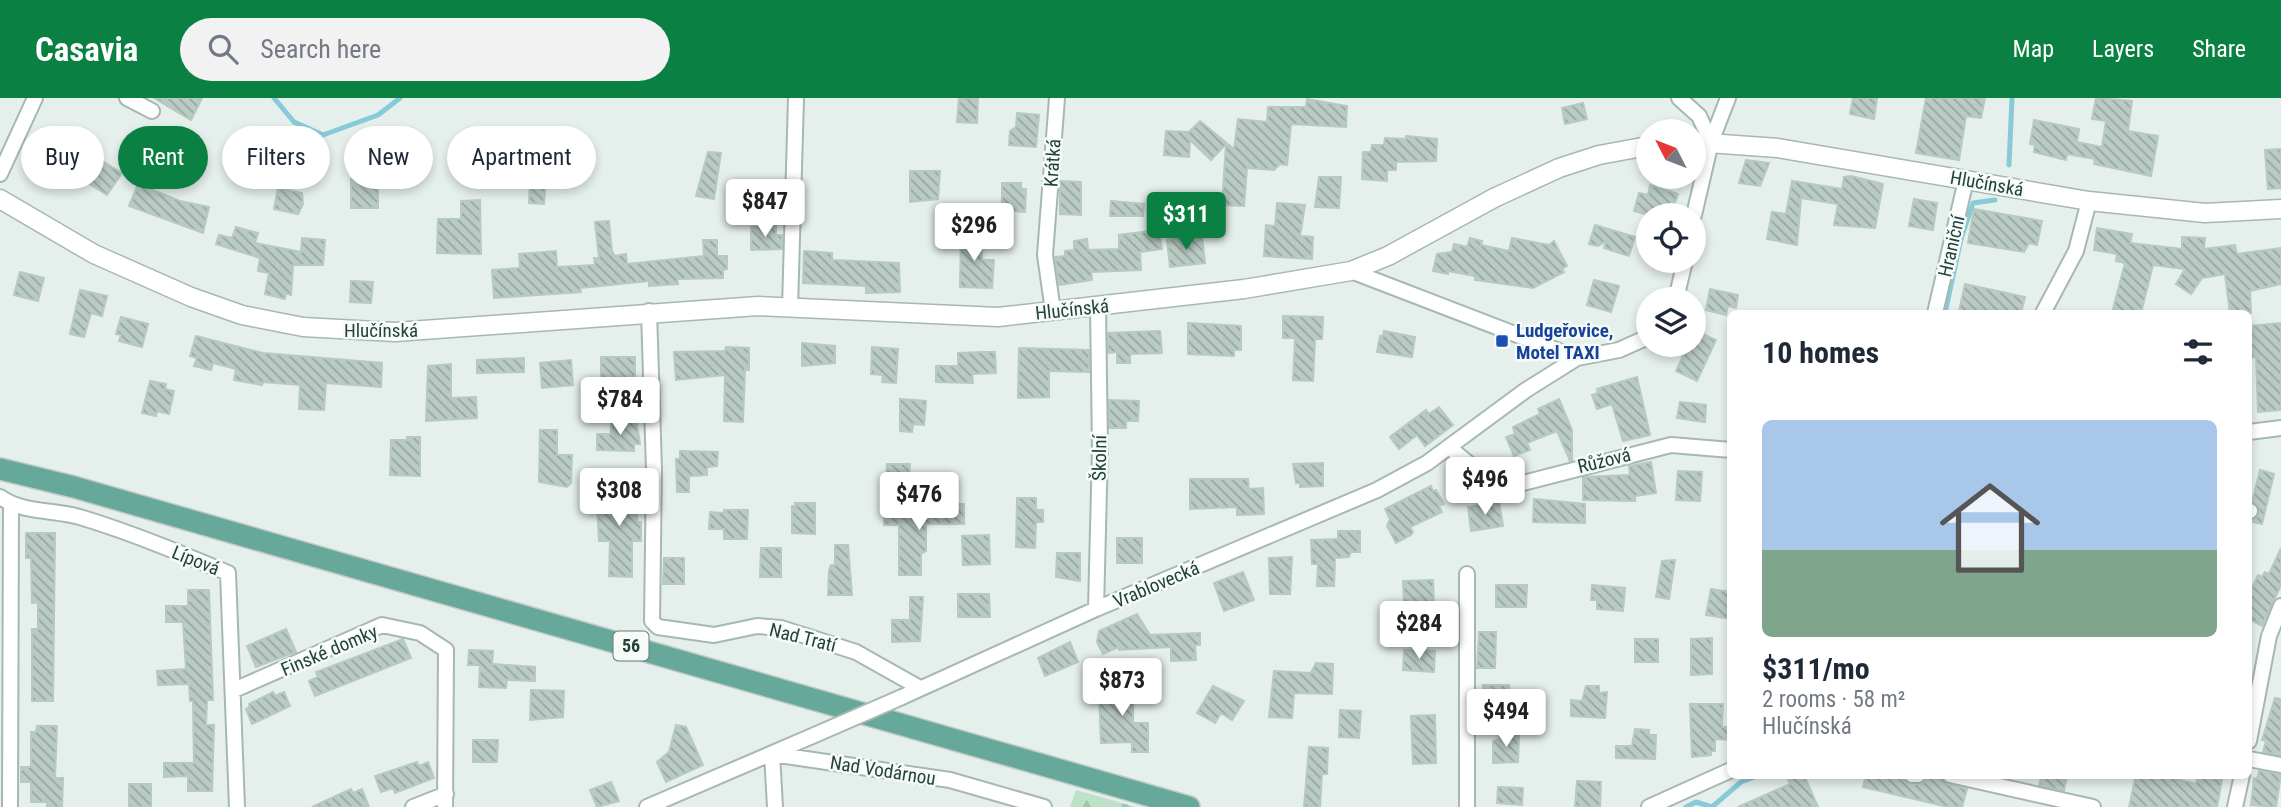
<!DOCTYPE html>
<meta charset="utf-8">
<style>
body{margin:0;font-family:"Roboto Condensed",sans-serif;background:#f2f2f3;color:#1f2937;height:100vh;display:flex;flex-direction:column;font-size:26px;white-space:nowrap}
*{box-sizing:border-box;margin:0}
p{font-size:23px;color:#747a83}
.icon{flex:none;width:38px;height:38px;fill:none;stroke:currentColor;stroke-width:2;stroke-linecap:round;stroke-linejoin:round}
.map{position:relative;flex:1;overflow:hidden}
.sheet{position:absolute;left:1727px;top:212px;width:525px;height:469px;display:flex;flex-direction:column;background:#fff;border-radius:10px;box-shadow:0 4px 10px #0003}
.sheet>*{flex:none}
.top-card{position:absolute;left:21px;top:28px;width:665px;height:63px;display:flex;gap:14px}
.needle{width:46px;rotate:312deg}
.tools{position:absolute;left:1636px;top:21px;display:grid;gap:14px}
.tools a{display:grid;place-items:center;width:70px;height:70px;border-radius:50%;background:#fff;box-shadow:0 4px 10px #0003;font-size:35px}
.price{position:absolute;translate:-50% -60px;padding:0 16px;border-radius:7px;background:#fff;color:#222;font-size:23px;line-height:46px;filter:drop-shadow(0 2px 4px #0008)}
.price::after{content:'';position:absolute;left:50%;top:42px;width:21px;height:16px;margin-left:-10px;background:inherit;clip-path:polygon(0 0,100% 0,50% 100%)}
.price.current{background:#0b8043;color:#fff}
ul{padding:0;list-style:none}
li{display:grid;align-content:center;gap:14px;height:371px;padding:0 35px}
li span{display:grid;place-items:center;height:217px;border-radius:10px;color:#555}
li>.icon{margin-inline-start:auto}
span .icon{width:126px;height:126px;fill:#fffc;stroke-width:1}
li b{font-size:30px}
h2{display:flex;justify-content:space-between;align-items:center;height:84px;padding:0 35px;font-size:30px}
.chip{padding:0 24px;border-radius:32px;background:#fff;box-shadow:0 4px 10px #0003;font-size:24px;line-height:63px}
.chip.current{background:#0b8043;color:#fff}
header{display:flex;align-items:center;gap:42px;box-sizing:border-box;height:98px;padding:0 35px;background:#0b8043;color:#fff}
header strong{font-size:33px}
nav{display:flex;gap:38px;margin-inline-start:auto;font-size:24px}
.search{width:490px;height:63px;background:#f2f2f3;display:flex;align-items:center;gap:18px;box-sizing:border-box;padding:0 24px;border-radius:38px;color:#747a83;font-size:26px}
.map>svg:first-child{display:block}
.forest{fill:url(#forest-firs)}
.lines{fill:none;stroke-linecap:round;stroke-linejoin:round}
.stream{stroke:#89cad8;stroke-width:5}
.building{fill:url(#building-back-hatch);stroke:#b7cac2;stroke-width:2}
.minor-casing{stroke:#a7b8b3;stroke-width:18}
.tertiary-casing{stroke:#a7b8b3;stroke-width:21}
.primary-casing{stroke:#c1cac8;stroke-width:24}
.minor{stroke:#fff;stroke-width:14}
.tertiary{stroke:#fff;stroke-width:18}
.primary{stroke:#66a899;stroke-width:21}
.minor-bridge-casing{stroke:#a7b8b3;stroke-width:18;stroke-linecap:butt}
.minor-bridge{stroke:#fff;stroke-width:14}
.transit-dot{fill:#1a4fb4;stroke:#f6fbf9;stroke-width:2.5}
.labels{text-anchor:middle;stroke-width:5;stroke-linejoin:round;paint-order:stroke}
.shield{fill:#f6fbf9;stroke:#627a74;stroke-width:2}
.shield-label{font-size:18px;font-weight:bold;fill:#22433b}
.street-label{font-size:19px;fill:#22433b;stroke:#f6fbf9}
.transit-label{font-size:19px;font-weight:bold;fill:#164399;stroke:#f6fbf9;text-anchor:start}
</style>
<header>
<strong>Casavia</strong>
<div class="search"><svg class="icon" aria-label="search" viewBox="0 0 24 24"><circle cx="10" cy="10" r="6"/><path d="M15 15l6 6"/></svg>Search here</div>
<nav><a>Map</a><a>Layers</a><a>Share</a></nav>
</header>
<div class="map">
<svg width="2281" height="709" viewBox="0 0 2281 709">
<defs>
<pattern id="forest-firs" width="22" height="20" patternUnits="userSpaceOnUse" patternTransform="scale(1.75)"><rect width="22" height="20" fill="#bde2c7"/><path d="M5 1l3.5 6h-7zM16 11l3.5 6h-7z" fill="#a2c3ac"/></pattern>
<pattern id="building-back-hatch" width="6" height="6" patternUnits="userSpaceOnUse" patternTransform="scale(1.75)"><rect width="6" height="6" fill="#bacbc4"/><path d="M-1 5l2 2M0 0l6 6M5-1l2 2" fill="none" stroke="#97a6a0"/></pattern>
</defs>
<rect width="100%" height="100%" fill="#e5efeb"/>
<path class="forest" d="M1076,692L1136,709H1070Z"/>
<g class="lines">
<path class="stream" d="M274,0L294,24L323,37L378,17L400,0
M2009,67L2012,0
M1945,215L1961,141L1973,105L1995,102
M1686,709L1696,704L1712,709L1741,684L1760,677"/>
</g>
<path class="building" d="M154,0H202L191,22Z
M959,0L978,1L977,25L957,24Z
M1853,0H1877L1874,21L1850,16Z
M1926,0H1985L1981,20L1966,18L1959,62L1916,55Z
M2096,0L2132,3L2128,33L2158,38L2151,78L2094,66L2095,61L2067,56L2066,62L2034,54L2035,47L2030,46L2034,22L2079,31L2077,44L2102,49L2106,23L2092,21Z
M1307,1L1347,8L1346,29L1291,26L1287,67L1280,66L1274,72L1247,70L1244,108L1222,107L1226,46L1211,62L1190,42L1189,59L1164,57L1166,33L1189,34L1200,23L1234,51L1238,21L1267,24L1268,9H1306Z
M1583,5L1587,21L1565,26L1562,10Z
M1017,15L1039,17L1036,49L1009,47L1010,33L1016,29Z
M1406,38L1437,41L1436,63L1396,64V72H1387V83L1362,81L1363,54H1371L1372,47H1384L1385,40L1406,41Z
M55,45L88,66L91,62L96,65L99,61L122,75L107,97L67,72L63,78L43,65Z
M2281,51V90L2268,91L2265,52Z
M708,54L721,55L714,101L696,98Z
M531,55L563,58L561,84L546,83L544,106L529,105Z
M1746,62L1769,65L1760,88L1739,85Z
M910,73H940L938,101L910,104Z
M1851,78L1883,86L1875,130L1834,127L1838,106L1801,100L1797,147L1767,141L1772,114L1786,116L1792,83L1842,91L1844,79Z
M1319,79H1341L1339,110L1315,109Z
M351,81H378V110H351Z
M1060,83L1081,84V117L1060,116Z
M1002,85H1021V91H1026L1025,114L1002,112Z
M138,86L180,103L209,109L203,135L129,108Z
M1650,87L1678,96L1671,117H1649L1634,113L1639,95L1648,97Z
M278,90L302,95L303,106L298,116L274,111Z
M1914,101L1937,105L1933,132L1909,128Z
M480,102L481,156L437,155L438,121H461V103Z
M1111,103L1144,106L1143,118H1110Z
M1277,105L1305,107L1300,138L1313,139L1312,161L1264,158L1266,127L1275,128Z
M1974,111L2042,123L2037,147L2029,145L2024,154L1968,145Z
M609,123L612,153L615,158L626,156L627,166L704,158L703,142H717V158H727V171L723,172V180L677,181L678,186L649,188V183L580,190L581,194L494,200L492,172L520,170L519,156L556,153L557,169L595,167L594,160H599L595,124Z
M1595,127L1635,139L1629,158L1604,150L1606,143L1598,148L1589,146Z
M776,128V137H782V151L751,152V129Z
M236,129L258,135L255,145L301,154L302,140L325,142L323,167H293L291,197L286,195L285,201L265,196L269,175L258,173L260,160L216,146L219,137L232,140Z
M2097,130L2132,136L2130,145L2182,151V139L2205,140L2204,151L2235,147L2237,156L2281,150V186L2250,193L2251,215H2230L2225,176L2202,180L2191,196L2176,186L2185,171L2153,167L2141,215H2112L2125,165L2116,163L2117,156L2094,152Z
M1158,132L1162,151L1140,154L1141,172L1091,174L1092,182L1059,187L1055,159L1065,158V153L1074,152V143L1087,141L1088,152L1119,151V137Z
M961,134H980L982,162H994L992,190L960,189Z
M1202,138L1205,165L1170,169L1167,142Z
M1470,140L1482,143L1481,147L1509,153L1512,140L1549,147L1554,143L1567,168L1562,171L1564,174L1533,190L1475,182V178L1448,173V176L1433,173L1437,156L1452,154L1454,146L1467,149Z
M804,153L832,155V162L899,165L900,194L866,195V188L803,185Z
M20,174L44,180L38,203L14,197Z
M1594,182L1619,188L1611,214L1587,207Z
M351,183L373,184L371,205L350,204Z
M1965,186L2025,199L2021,215L1959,213Z
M1710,191L1738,197L1736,210L1728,208L1726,217L1706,212Z
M80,192L107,198L102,218L91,215L84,239L70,236Z
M1283,218L1323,219L1322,241H1315L1313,283L1293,282L1295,240H1283Z
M121,219L148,226L142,249L119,243L121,237L116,236Z
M1188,225L1241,228V252H1234V258L1188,256Z
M2281,225V312L2258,314L2256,259L2249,260V228Z
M1694,232L1716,242L1697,283L1676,273L1688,247H1694Z
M1160,233L1162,255L1130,256V265H1117V254L1108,255V235Z
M1384,233L1415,239L1412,259L1377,254L1380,238H1383Z
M196,238L263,255L382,265L381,289L326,285L324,312L299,311L300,287L263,284L262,287L234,282L236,271L213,265L211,272L194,268L197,260L190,258Z
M802,245L835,248V265L802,268Z
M726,249L749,250V272H745L743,324L724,323L725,277L676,282L674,254L725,253Z
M872,249L898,251L896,285L882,284L883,277L871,276Z
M1019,250L1089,252V274L1049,273V299L1018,300Z
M983,254H995L996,275L972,276L973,285L936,284V268H958V255Z
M601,259H635V280H601Z
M524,260V274L477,275V262Z
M571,262L573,287L542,290L540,265Z
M451,266V300L476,299L477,320L426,323L428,268Z
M1637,279L1650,337L1623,343L1612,306L1597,311L1592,297L1598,295L1597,291Z
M150,283L166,286L165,291L174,293L169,316L157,313L156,318L142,315Z
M900,301L926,303L924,327L913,326L912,334L900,333Z
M1559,301L1572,332V362L1570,363L1557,333L1527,345L1530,352L1514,358L1506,339L1515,336L1513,329L1540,316L1538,311Z
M1109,302L1139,303L1138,323H1126V330H1109Z
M1680,304L1706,307L1705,324L1677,320Z
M1439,309L1453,327L1425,348L1417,337L1399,351L1390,339L1426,312L1429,316Z
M636,321L640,346H634V353L597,352V336H611V323Z
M540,332H557V357H572L571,385L567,389L539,384Z
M407,339H420V378L390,377L391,342H407Z
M680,353L718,354L717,368L707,369V377L689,378V394H677L676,361H680Z
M1651,364L1656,395L1635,398V403L1583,402V379L1630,377L1629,368Z
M1323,365V388L1300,389V385H1296L1293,366Z
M887,366H910L909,381L886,380Z
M2260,372L2274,376L2262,426L2249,423L2255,421L2260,414L2252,404Z
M1678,373L1702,374L1700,403L1676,402Z
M1190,381H1248L1249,391L1263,390L1264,416L1237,417V409L1190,411Z
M1431,388L1433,393L1436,392L1444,406L1439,408L1442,414L1410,429L1413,434L1411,437L1396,445L1387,428L1390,421L1385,411Z
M596,392H637V424H641V443H632V479L609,478L610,443H599Z
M1017,400H1036V412H1043V424H1036L1035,450L1016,449Z
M1534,401L1585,406V425L1533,424Z
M1499,404L1503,428L1471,433L1468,409Z
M795,405H815V436L792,435V408H796Z
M940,406H964V426H926V453L921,456V477H899V427H884V411H940Z
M724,412H748L747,441H724V431H709L710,414L724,415Z
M1338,433H1360V454H1351L1349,459L1335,460L1334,488H1317L1318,466H1312L1311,442L1338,441Z
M26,435H55L53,603H32V531H38V504L32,505L31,460H26Z
M989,437L990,466L963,467L962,438Z
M1117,440H1142V465H1117Z
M835,447H848L852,497H828L829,473L831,467H835Z
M761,450H781V479H760Z
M2281,450V487L2262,528L2249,521V496L2258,477L2262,479L2265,474L2269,476Z
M1057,455H1080V483L1056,479Z
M1292,459L1290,496H1270L1269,460Z
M664,460H684V486H663Z
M1675,462L1669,501L1656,499L1662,463Z
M1243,474L1254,502L1224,513L1214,485Z
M1433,482L1434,506L1404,508L1403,483Z
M1496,487H1527L1526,509H1496Z
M1592,487L1625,490L1623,513L1597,511V502H1591Z
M1711,491L1731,494V521L1706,517Z
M188,492H209L213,602H207L206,627H214L212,693H188V678L164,679V665H194L193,603H190L189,586L158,587L157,573L186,571L183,524H166V508H188Z
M958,496H989L990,519H958Z
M910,499H923L920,543L892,544V522H910Z
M1137,516L1150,537L1200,535V547H1195L1196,562L1171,563V549L1119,552V549L1103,556L1097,544L1099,533Z
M286,531L296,554L256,569L247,548Z
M1479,534H1496L1495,570H1477Z
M1712,540V576L1691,577V541Z
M403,541L411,560L315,598L309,583L318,579L316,574Z
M1635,541H1658V564H1635Z
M1070,544L1078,564L1045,578L1038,560Z
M469,552L493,553L492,566L535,569V583L507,582L506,590L479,589L480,567H468Z
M1404,552L1435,553L1434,574L1403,572Z
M1316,565L1333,566L1332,596L1294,595L1292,620L1269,619L1274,573L1311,575Z
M1139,583V597H1133V625H1148V654H1132V644L1101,645L1099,594L1121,590L1120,584Z
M1483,587H1509V611L1483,614Z
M1213,588L1244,603L1232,622L1221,615L1215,625L1197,615Z
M1586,588H1599V595L1607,594L1605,620L1571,618V602L1582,603Z
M531,592L564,593L563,619L530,622Z
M273,594L275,598L284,594L290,608L252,626L246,611L250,609L249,606Z
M2275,600L2281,601V657L2263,654L2266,643L2262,642Z
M1690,606H1723L1722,629H1731V642L1715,641V653H1711V657L1692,659Z
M1340,612L1361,613L1359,640L1339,639Z
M1435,617L1436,665L1413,666L1411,618Z
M676,627L686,629L703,667L666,684L657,664L669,654Z
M37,628H57L55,680H63L62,709H47V704H31V684H21V669H31V634H36Z
M1635,631L1649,632V637H1656L1655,661L1616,660V648H1632Z
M1500,635L1519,636L1518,664L1493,665V643L1500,641Z
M473,642H498L497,664H473Z
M1309,649L1328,650L1327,676H1322L1320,709H1304Z
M417,664L419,668L428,664L434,680L395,695L393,690L381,694L375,678Z
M2259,673L2281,676L2276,709L2251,707L2254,680L2257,681Z
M1786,677H1804L1818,709H1738L1790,686Z
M1866,677H1895L1912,687L1923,685L1928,677H1941L1947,686L1967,691L1962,709H1948L1863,689Z
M2042,677H2067L2064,693L2039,687Z
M2136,677H2161L2196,686L2198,677L2222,682L2217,709H2129Z
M1577,683L1601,684L1600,709L1575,708Z
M611,684L619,703L597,709L590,692Z
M129,686H151V709H129Z
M1498,689L1523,690L1522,707L1497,705Z
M351,691L353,695L362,691L369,709H312Z"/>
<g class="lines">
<defs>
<path id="minor" d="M127,0L152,13
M1679,0L1699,18L1711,44
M0,76L35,0
M1694,117L1711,44L1728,0
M1351,173L1577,260
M1676,201L1685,163
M790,210L796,0
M649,213L654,372L652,523L658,529L714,537L757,528L781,530L856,554L920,590
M1053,213L1045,157L1057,0
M1935,215L1966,82
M2043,215L2076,153L2089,103
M2249,334L2281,330
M1449,349C1471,368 1488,384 1519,386L1671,347L1731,352
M0,399C24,416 56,411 83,420C132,435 180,455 228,475L237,709
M2249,413H2250
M1096,511L1100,351L1098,209
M234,592L382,527L420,535L446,552L445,709
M902,599L1096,511L1377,392L1427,365L1526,292L1577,260L1619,252L1648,239
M2249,643L2269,538L2281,508
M2249,661L2281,667
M1912,677H1918
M1950,677L2093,709
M10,709L11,407
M413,709L446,696
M647,709L810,639
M775,709L772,656L950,682L1044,709
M1467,709V476
M1649,709L1731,672
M2235,709L2242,677"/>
<path id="tertiary" d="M1694,44L1778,50L2089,103L2205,115L2281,111
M0,101L94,156L191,199L242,217L303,229L395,234L758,208L998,219L1244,191L1351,173L1388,158L1494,100L1559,70L1599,57L1648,48"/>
<path id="primary" d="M0,371L74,389L1189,709"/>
</defs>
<use href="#minor" class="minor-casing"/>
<use href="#tertiary" class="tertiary-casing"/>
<use href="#primary" class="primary-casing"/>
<use href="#minor" class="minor"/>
<use href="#tertiary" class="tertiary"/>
<use href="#primary" class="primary"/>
<defs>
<path id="minor-bridge" d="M810,639L902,599"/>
</defs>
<use href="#minor-bridge" class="minor-bridge-casing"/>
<use href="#minor-bridge" class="minor-bridge"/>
</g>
<rect class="transit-dot" x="1495" y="236" width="14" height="14" rx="3.5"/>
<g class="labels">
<rect class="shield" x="613.5" y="533.5" width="35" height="29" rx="5"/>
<g class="shield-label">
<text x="631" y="554">56</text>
</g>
<g class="street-label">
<text transform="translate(1052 65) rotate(-86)" y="7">Krátká</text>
<text transform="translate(1987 85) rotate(10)" y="7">Hlučínská</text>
<text transform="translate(1951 148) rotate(-77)" y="7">Hraniční</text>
<text transform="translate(1072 211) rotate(-6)" y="7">Hlučínská</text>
<text x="381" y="239">Hlučínská</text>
<text transform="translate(1099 360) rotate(-89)" y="7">Školní</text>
<text transform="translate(1604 362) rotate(-14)" y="7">Růžová</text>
<text transform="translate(196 462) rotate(22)" y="7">Lípová</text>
<text transform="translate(1156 486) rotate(-23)" y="7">Vrablovecká</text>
<text transform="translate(803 539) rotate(14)" y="7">Nad Tratí</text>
<text transform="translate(329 552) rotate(-23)" y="7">Finské domky</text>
<text transform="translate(883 672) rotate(9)" y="7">Nad Vodárnou</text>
</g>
<g class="transit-label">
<text x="1516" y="239">Ludgeřovice,<tspan x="1516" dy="22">Motel TAXI</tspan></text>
</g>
</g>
</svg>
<div class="tools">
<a><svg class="needle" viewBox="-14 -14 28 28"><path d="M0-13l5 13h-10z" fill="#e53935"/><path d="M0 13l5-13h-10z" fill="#747a83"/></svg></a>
<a><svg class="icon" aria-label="locate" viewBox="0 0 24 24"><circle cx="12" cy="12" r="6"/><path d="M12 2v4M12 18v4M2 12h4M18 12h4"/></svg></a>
<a><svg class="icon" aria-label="layers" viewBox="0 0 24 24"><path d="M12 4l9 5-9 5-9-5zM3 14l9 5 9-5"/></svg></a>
</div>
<b class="price" style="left:765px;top:141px">$847</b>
<b class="price current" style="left:1186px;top:154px">$311</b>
<b class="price" style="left:974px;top:165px">$296</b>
<b class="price" style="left:620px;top:339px">$784</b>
<b class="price" style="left:1485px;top:419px">$496</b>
<b class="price" style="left:619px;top:430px">$308</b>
<b class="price" style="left:919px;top:434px">$476</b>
<b class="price" style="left:1419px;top:563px">$284</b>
<b class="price" style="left:1122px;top:620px">$873</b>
<b class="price" style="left:1506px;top:651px">$494</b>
<div class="top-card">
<a class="chip">Buy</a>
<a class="chip current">Rent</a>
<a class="chip">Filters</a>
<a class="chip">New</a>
<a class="chip">Apartment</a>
</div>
<section class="sheet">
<h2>10 homes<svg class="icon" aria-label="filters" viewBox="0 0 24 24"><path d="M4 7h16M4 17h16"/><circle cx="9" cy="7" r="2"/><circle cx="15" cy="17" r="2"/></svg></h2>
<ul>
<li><span style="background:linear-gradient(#a9c7e8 60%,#7fa58c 0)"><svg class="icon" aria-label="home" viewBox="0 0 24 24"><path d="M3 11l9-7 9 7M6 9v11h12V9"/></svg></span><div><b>$311/mo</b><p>2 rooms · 58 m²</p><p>Hlučínská</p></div></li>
</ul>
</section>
</div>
